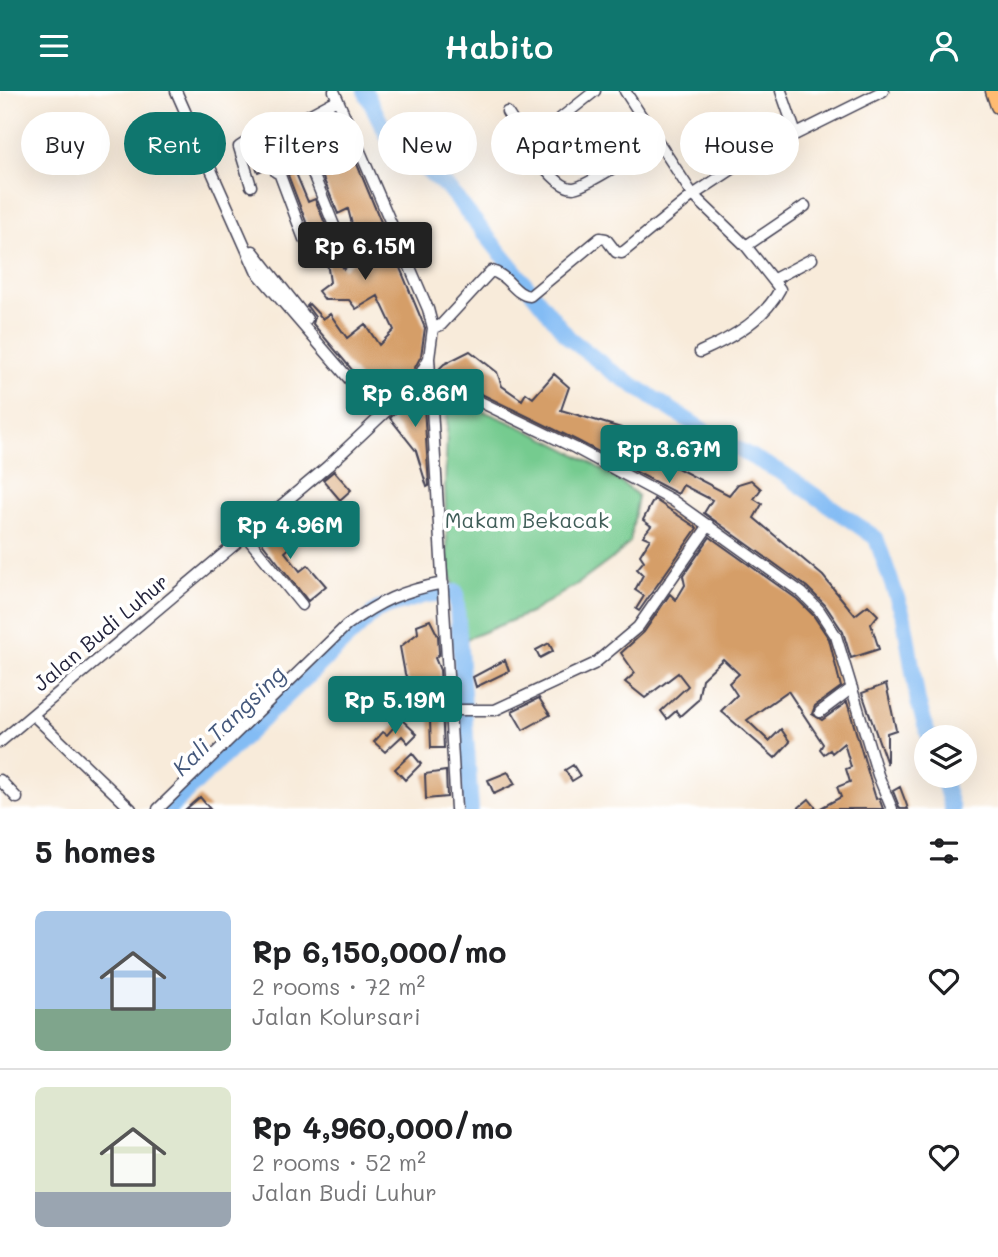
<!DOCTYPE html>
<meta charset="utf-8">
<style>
body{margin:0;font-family:Mali,sans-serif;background:#f6f6f6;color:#202124;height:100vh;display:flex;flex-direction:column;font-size:26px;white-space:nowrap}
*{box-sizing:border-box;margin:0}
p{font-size:23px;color:#757577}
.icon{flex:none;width:38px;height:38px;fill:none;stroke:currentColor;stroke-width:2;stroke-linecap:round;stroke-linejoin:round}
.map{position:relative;height:718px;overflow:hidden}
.sheet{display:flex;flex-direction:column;background:#fff;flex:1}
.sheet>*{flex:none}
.guide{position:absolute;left:21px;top:21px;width:957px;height:63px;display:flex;gap:14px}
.tools{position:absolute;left:914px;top:634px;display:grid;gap:14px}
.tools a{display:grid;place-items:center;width:63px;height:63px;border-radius:50%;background:#fff;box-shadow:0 7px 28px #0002;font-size:35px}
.price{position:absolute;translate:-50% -60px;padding:0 16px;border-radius:7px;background:#0f766e;color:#fff;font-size:23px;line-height:46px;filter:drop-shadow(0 2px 4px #0008)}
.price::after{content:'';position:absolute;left:50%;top:42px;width:21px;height:16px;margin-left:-10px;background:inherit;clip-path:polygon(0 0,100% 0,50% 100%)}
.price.on{background:#222;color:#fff}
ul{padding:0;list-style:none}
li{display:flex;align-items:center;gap:21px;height:175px;padding:0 35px}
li+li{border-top:2px solid #e0e0e0}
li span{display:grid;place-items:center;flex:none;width:196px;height:140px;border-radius:10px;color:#555}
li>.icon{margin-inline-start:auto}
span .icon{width:84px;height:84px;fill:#fffc;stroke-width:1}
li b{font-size:30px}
h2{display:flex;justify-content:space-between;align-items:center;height:84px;padding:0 35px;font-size:30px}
.chip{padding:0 24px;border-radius:32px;background:#fff;box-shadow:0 7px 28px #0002;font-size:24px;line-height:63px}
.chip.on{background:#0f766e;color:#fff}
header{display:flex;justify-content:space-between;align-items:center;height:91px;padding:0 35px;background:#0f766e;color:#fff;font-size:32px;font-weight:600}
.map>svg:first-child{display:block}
.green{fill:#75cb8f;stroke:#4c7665;stroke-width:2}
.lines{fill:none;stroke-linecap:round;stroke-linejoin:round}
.river{stroke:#83bcf4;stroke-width:16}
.building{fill:#d59e67}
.minor-casing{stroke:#424053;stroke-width:13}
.major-casing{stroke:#424053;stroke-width:17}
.minor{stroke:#fff;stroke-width:10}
.major{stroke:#ffbb71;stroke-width:14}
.labels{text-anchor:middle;stroke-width:7;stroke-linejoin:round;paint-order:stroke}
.park-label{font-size:21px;fill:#3f5d58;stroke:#fff}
.street-label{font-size:21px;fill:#22223b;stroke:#fff}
.water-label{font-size:23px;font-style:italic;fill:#44587c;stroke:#fff}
</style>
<header><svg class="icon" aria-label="menu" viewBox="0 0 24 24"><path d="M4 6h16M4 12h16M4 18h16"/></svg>Habito<svg class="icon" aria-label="person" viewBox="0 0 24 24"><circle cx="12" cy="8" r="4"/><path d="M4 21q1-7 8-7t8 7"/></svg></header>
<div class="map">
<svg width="998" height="718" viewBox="0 0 998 718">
<rect width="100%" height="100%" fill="#fff"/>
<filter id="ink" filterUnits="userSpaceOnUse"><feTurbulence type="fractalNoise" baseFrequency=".0143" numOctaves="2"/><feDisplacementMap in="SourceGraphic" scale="14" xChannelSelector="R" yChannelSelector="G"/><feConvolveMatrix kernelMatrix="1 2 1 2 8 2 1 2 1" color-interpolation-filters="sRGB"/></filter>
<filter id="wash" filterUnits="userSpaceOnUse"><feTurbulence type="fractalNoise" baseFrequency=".00686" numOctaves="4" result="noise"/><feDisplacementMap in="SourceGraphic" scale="28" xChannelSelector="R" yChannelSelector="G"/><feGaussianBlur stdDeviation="1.57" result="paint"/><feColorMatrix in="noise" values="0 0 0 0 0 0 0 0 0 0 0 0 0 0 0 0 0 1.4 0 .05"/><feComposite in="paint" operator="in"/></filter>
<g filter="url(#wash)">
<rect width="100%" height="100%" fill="#f8ebda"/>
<path class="green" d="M448,307C505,327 594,366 638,405L630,451L617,464L582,490L530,522L459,551L456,504L448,476L445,398Z"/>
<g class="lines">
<path class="river" d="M365,0L389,48L448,97L569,247L611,280L711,344L784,383L876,447L904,527L918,611L929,646
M942,684L952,718
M169,718L377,519L425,504L456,501L471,718"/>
</g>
<g id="blocks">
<path class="building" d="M349,54L425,237L421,265L409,288L382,314L313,233L315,226L307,215L309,213L323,228L330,223L347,247L365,233L379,254L394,239L378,205L356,218L349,209H325L318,200L330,191L327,171L330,170L319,138L310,141L288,84L295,80L308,111L315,108L328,140L334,145L337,167L344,178L360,164L348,118L338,123L316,70Z
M264,66L265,78L258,81L254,71Z
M470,260L497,281L502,295L522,309L526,302L533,307L554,283L569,296L561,319L621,337L644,353L654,365L729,404L738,393L751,389L761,398L754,408L762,413L754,427L823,485L855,524L868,514L878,524L871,533L879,558L851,567L843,541L825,514L807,496L704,422L712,409L683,394L678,403L578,350L459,292L439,286L438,279L444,273Z
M423,300L429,395L427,396L416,360L390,327L418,301Z
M334,380L351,399L340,409L323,389Z
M654,408L697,437L639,520L636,518L644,505L635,499L643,484L637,478L644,470L640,464L650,448L643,445L651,435L643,429Z
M276,429L294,453L285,461L300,480L308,474L326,495L308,510L257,445Z
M710,446L797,508L813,524L829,548L841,596L815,615L812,623L822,629L847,611L876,708L879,707L883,718H819L841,706L837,696L850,691L846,678L851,676L844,652L832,662L830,659L824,663L820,658L823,653L788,600L747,629L769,650L781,638L790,651L775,667L721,620L737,604L729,592L739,583L723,568L702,588L698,609L680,625L676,620L667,628L661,620L688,595L678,582L645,607L625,591L635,582L621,562L644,541L670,503L676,509L685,494L683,485Z
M430,529L438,545L439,563L435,567L440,579L444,657H431L430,629L415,621L408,605L414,601L405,583L400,556L418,542L417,534Z
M549,552L553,560L540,567L536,559Z
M505,569L509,580L476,596L473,586Z
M886,593L896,639L887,642V673L862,602Z
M539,607L550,624L523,639L512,620Z
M401,628L417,643L408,652L402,645L385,661L374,651L383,641L387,644Z
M412,662L421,673L405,689L395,678Z
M573,674L580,685L572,690L565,679Z
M446,680L447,706L426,708L425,683Z
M508,681L515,693L494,703L488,689Z
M900,696L906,712L908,718H900L893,700Z
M200,706L210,718H186Z
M809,708L817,718H797Z"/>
</g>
</g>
<g filter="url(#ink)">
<use href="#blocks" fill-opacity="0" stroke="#424053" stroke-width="2"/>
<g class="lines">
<defs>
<path id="minor" d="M176,0L256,180L381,325
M334,0L428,218L433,237L429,267L456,718
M625,0L657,49
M781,0L796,43
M507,21C519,39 551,97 573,97C585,97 643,58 657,49L693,104L752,65L883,0
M528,53L595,0
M307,68L335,137
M276,81L353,43
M251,95L239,56L262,41L266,47
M304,148L266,47L337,9
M746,155L805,115
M253,160L307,228
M774,188L812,168
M433,237L441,234L491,180C508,183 514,204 530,205L600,147L606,148L616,161L622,162L693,104L746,155L780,198C765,228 730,248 700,261
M415,293L432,292L456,299L575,357L672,409L802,502L819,519L836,545L878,684L892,718
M246,445L302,514
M450,619H495L594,573L638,536L709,434
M820,621L852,597
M33,624L131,718
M0,651L328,375L415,293L429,267
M0,689L17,707
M158,718L347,534C380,510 402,500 443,492"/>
<path id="major" d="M993,0L998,15"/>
</defs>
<use href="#minor" class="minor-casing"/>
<use href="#major" class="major-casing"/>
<use href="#minor" class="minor"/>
<use href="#major" class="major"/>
</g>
</g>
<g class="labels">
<g class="park-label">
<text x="527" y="437">Makam Bekacak</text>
</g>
<g class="street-label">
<text transform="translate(101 542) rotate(-40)" y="7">Jalan Budi Luhur</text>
</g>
<g class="water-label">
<text transform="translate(229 630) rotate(-44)" y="8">Kali Tangsing</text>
</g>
</g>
</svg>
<div class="tools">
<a><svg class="icon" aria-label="layers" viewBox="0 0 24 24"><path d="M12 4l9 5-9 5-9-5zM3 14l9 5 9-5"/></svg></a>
</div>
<b class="price on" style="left:365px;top:191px">Rp 6.15M</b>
<b class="price" style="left:415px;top:338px">Rp 6.86M</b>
<b class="price" style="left:669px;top:394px">Rp 3.67M</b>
<b class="price" style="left:290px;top:470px">Rp 4.96M</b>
<b class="price" style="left:395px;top:645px">Rp 5.19M</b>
<div class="guide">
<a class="chip">Buy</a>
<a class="chip on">Rent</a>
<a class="chip">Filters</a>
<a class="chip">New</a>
<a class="chip">Apartment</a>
<a class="chip">House</a>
</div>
</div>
<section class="sheet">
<h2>5 homes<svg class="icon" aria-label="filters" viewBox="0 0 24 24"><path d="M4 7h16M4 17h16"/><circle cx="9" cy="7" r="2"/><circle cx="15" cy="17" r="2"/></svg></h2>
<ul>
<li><span style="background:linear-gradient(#a9c7e8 70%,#7fa58c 0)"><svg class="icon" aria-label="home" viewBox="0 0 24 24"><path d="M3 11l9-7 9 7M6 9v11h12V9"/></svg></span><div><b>Rp 6,150,000/mo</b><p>2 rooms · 72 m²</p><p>Jalan Kolursari</p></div><svg class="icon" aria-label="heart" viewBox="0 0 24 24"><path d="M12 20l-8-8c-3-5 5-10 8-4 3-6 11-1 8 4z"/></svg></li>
<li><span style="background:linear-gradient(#dfe7d0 75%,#9aa5b1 0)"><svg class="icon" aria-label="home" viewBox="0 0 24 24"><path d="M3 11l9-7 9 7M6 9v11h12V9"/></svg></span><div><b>Rp 4,960,000/mo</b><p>2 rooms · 52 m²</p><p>Jalan Budi Luhur</p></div><svg class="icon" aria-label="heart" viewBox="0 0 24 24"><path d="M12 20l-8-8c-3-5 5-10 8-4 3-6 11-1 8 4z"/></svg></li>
</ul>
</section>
